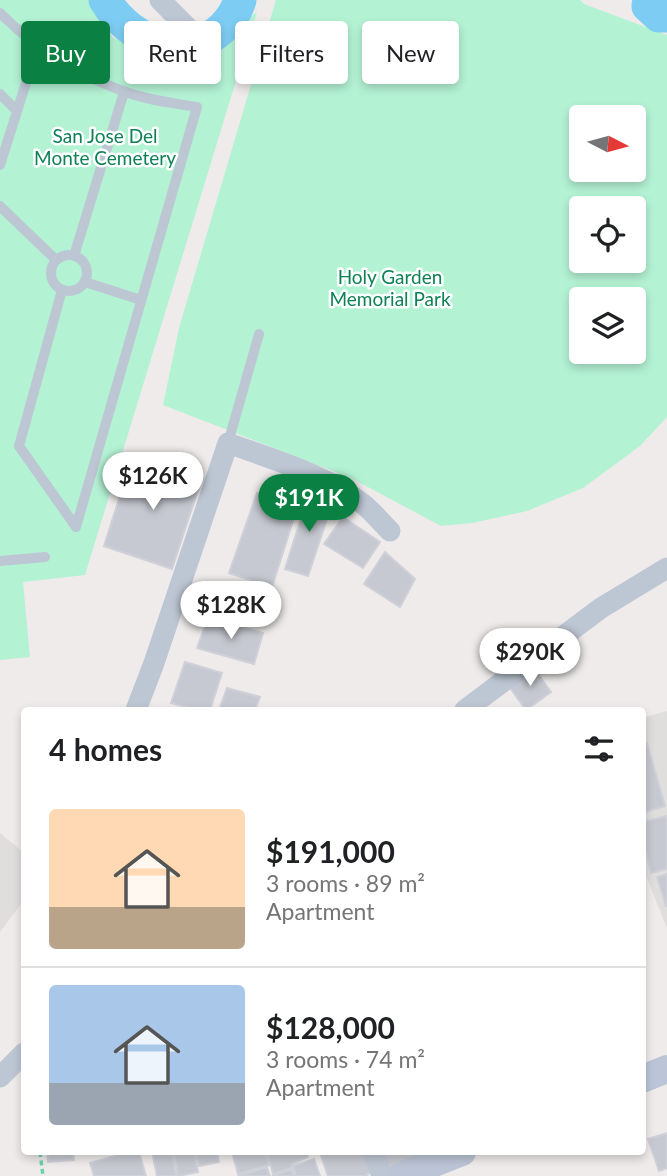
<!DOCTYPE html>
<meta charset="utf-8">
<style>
body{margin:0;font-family:Lato,sans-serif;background:#f6f6f6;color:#202124;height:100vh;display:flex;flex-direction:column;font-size:26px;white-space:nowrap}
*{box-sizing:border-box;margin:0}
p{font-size:23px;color:#757577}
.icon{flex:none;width:38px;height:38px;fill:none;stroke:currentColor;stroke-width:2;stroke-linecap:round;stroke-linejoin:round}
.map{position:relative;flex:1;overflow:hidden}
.sheet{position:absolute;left:21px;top:707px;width:625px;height:448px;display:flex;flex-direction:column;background:#fff;border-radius:7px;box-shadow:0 4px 10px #0003}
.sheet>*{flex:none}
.hud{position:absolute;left:21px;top:21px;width:626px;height:63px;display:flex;gap:14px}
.needle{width:46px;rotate:96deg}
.fabs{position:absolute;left:569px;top:105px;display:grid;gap:14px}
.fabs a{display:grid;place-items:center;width:77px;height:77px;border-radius:7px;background:#fff;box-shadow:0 4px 10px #0003;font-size:35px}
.price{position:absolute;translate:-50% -60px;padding:0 16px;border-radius:24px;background:#fff;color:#222;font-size:23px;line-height:46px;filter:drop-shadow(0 2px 4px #0008)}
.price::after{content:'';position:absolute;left:50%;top:42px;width:21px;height:16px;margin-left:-10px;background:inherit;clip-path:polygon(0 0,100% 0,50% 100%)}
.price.active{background:#0b8043;color:#fff}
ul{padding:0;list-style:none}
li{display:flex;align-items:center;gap:21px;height:175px;padding:0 28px}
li+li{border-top:2px solid #e0e0e0}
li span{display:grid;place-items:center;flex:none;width:196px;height:140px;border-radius:7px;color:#555}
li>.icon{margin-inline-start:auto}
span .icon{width:84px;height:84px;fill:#fffc;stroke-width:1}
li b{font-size:30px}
h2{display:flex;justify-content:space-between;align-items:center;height:84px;padding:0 28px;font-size:30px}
.tag{padding:0 24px;border-radius:7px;background:#fff;box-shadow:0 4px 10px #0003;font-size:24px;line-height:63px}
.tag.active{background:#0b8043;color:#fff}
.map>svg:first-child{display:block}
.education{fill:#e0dddd}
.green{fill:#b4f2d4;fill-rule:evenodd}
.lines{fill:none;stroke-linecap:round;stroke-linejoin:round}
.river{stroke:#7dccf3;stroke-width:33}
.building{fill:#c7c9d2;stroke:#cfd0d8;stroke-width:2}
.path{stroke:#69d3ac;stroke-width:3.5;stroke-dasharray:5 3.5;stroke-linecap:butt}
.service{stroke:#bdc6d3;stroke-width:10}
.minor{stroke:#bdc6d3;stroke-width:21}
.secondary{stroke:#bcc5d7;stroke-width:28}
.labels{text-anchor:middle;stroke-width:5;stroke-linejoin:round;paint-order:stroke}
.park-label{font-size:19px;fill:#0e8156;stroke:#fff}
</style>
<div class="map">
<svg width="667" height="1176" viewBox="0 0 667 1176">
<rect width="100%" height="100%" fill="#efebeb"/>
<path class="education" d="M667,711V928L642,866V718Z
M0,833L24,853V900L0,932Z"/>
<path class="green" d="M0,0H92L113,38L138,45L179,65L257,12L85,575L23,582L30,657L0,660Z
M276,0H580L584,4L667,35V417L640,446L583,488L527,511L472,523L441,526L351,478L163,405L179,328ZM581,117H634V170H581ZM581,208H634V261H581ZM581,299H634V352H581Z"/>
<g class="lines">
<path class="river" d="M105,0C122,29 148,41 178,53C205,43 231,29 240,0
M649,0L648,6L659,16H667"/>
</g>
<path class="building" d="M133,455L202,478L172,569L104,546Z
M257,493L298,505L272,587L229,573Z
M309,493L333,501L308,576L285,569Z
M343,517L380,542L363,568L324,544Z
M385,552L415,579L400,607L364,584Z
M208,618L263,633L254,664L197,648Z
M185,662L222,673L210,710H197L171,703Z
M533,667L551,692L526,710L508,685Z
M227,688L260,697L255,710H219Z
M647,743L665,806L642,813V745Z
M667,816V869L651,873L642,836V822Z
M667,874V906H666L657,877Z
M667,1133V1168L659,1171L648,1139Z
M47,1152H73L74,1160L48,1162Z
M129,1152H139L146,1176H94L90,1163Z
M152,1152H172L176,1176H157Z
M174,1152H194L198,1172L178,1176Z
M196,1152H217L219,1162L199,1166Z
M232,1152H265L269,1165L238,1174Z
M267,1152H306L308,1157L292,1164V1168L273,1174Z
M324,1152H363L373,1172L367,1174L368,1176H328L320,1153Z
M380,1152H414L417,1158L386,1168Z
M314,1159L320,1176H296L293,1166Z
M267,1167L270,1176H238Z
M292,1169L294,1176H272Z"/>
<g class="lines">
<path class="path" d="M40,1152L43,1176"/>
<path class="service" d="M0,13C35,48 76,74 123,91C146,100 173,103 197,107L76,527L19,446L62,290
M0,94L17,111
M0,165L38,45
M0,206L56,260
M51 273a18 18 0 1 1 36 0a18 18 0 1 1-36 0Z
M74,256L124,92
M85,282L141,300
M228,443L259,334
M0,561L45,557"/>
<path class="minor" d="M160,0L190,30
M136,710L154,663L228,443C274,460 325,474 363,504C373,512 381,522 390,531
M465,710L601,608L667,568
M0,1077L24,1053
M373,1152L382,1176"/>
<path class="secondary" d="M642,1079L667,1069
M401,1176L462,1152"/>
</g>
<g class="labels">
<g class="park-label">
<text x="105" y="143">San Jose Del<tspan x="105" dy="22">Monte Cemetery</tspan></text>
<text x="390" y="284">Holy Garden<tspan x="390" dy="22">Memorial Park</tspan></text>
</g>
</g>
</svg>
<div class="fabs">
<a><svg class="needle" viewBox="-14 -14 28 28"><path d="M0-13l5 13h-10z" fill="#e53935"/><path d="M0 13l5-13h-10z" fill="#757577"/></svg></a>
<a><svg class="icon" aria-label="locate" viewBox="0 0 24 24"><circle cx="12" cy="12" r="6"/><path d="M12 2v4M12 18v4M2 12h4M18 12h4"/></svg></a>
<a><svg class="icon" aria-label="layers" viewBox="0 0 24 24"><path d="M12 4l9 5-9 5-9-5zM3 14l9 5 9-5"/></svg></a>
</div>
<b class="price" style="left:153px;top:512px">$126K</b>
<b class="price active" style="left:309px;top:534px">$191K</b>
<b class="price" style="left:231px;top:641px">$128K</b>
<b class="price" style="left:530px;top:688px">$290K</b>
<div class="hud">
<a class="tag active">Buy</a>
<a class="tag">Rent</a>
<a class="tag">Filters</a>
<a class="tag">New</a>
</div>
<section class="sheet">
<h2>4 homes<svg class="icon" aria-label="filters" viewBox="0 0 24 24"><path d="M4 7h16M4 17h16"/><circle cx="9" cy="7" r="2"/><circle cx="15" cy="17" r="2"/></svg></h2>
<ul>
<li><span style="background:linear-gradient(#ffd9b3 70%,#b9a48a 0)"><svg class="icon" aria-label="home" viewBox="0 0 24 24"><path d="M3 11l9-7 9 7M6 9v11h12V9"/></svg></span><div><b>$191,000</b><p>3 rooms · 89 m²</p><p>Apartment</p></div></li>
<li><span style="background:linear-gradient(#a9c7e8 70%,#9aa5b1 0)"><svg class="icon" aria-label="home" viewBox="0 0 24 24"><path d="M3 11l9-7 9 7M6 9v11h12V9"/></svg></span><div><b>$128,000</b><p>3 rooms · 74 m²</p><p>Apartment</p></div></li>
</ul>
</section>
</div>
